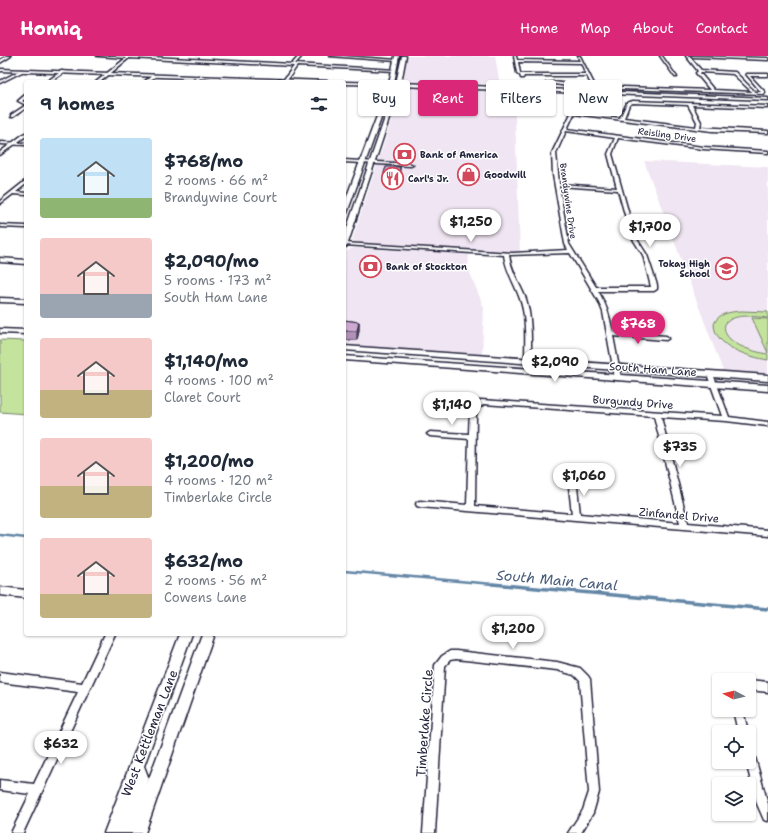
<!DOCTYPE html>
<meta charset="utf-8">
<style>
body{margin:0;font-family:"Shantell Sans",sans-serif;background:#f6f6f7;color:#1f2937;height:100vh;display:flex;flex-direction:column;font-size:15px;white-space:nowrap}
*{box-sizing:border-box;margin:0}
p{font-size:13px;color:#747a83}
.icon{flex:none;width:22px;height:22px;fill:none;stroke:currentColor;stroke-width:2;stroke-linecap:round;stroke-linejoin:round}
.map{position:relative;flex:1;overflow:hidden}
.sheet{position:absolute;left:24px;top:24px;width:322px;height:556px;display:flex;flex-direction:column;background:#fff;border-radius:4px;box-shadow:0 1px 3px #0004}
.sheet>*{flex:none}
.guide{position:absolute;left:358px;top:24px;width:350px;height:36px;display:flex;gap:8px}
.needle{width:26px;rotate:277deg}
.controls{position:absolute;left:712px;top:617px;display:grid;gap:8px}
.controls a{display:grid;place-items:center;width:44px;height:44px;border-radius:4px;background:#fff;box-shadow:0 1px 3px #0004;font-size:20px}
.price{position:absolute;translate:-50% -34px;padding:0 9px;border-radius:14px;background:#fff;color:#222;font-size:13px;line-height:26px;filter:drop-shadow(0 1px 2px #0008)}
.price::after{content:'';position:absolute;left:50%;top:24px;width:12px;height:9px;margin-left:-6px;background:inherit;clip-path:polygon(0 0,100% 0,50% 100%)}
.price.current{background:#db2777;color:#fff}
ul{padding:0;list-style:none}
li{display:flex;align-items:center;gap:12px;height:100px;padding:0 16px}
li span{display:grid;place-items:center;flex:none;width:112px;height:80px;border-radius:4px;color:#555}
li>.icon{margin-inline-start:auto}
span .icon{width:48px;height:48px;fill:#fffc;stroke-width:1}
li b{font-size:17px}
h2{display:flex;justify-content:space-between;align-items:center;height:48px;padding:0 16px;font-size:17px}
.pill{padding:0 14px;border-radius:4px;background:#fff;box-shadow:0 1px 3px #0004;font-size:14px;line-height:36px}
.pill.current{background:#db2777;color:#fff}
header{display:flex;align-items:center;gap:24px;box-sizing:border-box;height:56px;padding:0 20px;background:#db2777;color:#fff}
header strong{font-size:19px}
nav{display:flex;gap:22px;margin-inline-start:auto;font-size:14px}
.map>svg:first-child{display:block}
.built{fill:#f0e5f2}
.green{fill:#c4e39c;stroke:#73826c}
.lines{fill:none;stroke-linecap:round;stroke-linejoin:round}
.stream-far1{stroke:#6386a6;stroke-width:2.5}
.stream{stroke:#6386a6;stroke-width:3.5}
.minor-casing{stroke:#22223b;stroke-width:3}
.tertiary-casing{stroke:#22223b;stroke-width:3}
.secondary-casing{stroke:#22223b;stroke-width:3}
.primary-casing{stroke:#22223b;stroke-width:3}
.minor{fill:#fff;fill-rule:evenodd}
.tertiary{fill:#fff;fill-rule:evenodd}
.secondary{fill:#fff;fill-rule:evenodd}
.primary{fill:#fff;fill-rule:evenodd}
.wall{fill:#b191b5;stroke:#22223b}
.shaded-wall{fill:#907693;stroke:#22223b}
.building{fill:#cea9d2;stroke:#22223b}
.labels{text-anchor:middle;stroke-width:3;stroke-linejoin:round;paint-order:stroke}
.far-street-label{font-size:9px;fill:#22223b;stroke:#fff}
.far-poi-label{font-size:9px;font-weight:bold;fill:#22223b;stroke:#fff;text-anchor:start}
.street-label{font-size:11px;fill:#22223b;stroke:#fff}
.near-street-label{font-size:13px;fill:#22223b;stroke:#fff}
.near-water-label{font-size:14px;font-style:italic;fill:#485c7a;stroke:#fff}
</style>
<header>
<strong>Homiq</strong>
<nav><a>Home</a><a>Map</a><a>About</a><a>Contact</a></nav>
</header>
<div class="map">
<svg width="768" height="777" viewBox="0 0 768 777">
<rect width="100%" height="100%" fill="#fff"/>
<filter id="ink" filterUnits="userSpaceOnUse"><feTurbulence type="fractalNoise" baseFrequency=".025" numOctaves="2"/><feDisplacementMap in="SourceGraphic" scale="8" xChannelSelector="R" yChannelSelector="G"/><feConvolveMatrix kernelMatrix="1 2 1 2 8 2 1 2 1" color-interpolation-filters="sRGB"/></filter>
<g filter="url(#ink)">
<path class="built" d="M407,0H495L500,29L404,26Z
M407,31L514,35L520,196L359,187L352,185L402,32Z
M644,105L768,111V318L723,315Z
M353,192L429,196V193L464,195L465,198H469L468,212L484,252L482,300L344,291V205L347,195Z"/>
<path class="green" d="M741,255L768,256V262C755,261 735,256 725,268C720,287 754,296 768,298V304C750,301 714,291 714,268C718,257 730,256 741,255Z
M752,262L768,263V297Z
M0,284L26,285V358L0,356Z"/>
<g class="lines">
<path class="stream-far1" d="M0,479L26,482
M344,515L504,529"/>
<path class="stream" d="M492,528L768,553"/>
<defs>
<path id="minor" d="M97,0H131L292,8L299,0H302L295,8L396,14L394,15L297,10L286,26H282L294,10L129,2L100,26H96L126,2Z
M329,0H344L397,4L396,5Z
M514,0H516L517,4L580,5L578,0H580L595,30L710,34L696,17L698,15L686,0H689L701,14L735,16L755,36H761L746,18H768V20H750L765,36L764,38L594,32L575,31L554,28L549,29V32L547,33L545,32L546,27L554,26L575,29L592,30L587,20H524L523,22H521L520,19L517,17ZM518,6L581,7L586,18H523L520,17ZM701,16L733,18L752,36L714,34L700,17Z
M660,0H662L677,21H675Z
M21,14L24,15L0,27V25Z
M62,15L65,16L50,26H46Z
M153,19L156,20L148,26H144Z
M198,20L201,21L196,26H192Z
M241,22L244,23L241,26H237Z
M575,34L578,35L579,49L575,56L620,62L627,47L633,45L768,50V52L692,49L701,66L700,71L768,75V77L712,75L574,58L567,73L703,91L768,95V97L703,93L618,82L612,98L635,180L647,199L657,229V233L654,235H598C607,250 609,259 613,276L666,280L669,282L666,284L613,280L621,322L618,324L615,322L603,256L599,246L570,197L509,199C511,215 520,228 526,243C532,262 531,285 531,305L528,307L525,305C525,285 527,262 520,243C515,228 506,215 504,199L344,189V187L513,197L568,194L565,188L553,119L552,97L575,49ZM633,47L688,49L697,66L696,71L624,62L629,49ZM566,75L615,82L608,98L617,132L559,128L556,97ZM559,130L618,134L631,180L643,199L651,231H596L569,188Z
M25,39H26V42L22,45L26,47V52L13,61H11V59L26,49L18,45Z
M25,77H26V80L0,99V96Z
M25,125H26V128L16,136L26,137V139L13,138L0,148V145Z
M0,169L26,170V172L0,171Z
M0,202L26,204V208L0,206Z
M0,242L26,243V247L0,246Z
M710,316L713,318L729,361L768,366V370L726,365L661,361L688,467L768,474V480L420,451L417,450L416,448L417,446L420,445L467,449L469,383L430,380L427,378L430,376L469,378C470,364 467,353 481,344L722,360L707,318ZM484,348L654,360L680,467L580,458L576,422L575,420H569L568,422L572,458L475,450L476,358L480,351Z
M0,531L26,534V542L0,539Z
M105,578H115L23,777H11L30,738L0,734V724L34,728L78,636L0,626V616L82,627Z
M450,595H456L557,606L580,612L588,620L590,623L599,736L593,757L581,777H568L583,754L589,736L580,625L574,619L557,614L456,603L450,604L445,610L435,777H423L435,609L442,600Z
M749,624L768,626V636L749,634Z
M733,654H743L748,676H738Z
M749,693L753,694L754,698L768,748V765L764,764L757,748L746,706H749Z"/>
<path id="tertiary" d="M7,0H11L0,7V4Z
M691,0L768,2V4L693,1Z
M0,86L26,87V89L0,88Z
M344,104L411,108L413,109L411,110L344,106Z"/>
<path id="secondary" d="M0,13L327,25L329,26H294L0,15Z
M343,26H344L391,27L393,28L391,29L344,28Z
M0,273L26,274V278L0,277Z
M344,290L768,319V325L344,294Z
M344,300L768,329V335L344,304Z"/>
<path id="primary" d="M395,0H399L394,27H396L402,0H406L401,27L768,42V44L400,30L347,190L344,192V180L396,30L393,29L347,157L344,159V148L389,28Z
M180,578H192L144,710L149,723L147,728L202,578H214L145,777H104Z"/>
</defs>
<use href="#minor" class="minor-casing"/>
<use href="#tertiary" class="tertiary-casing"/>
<use href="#secondary" class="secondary-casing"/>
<use href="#primary" class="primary-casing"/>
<use href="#minor" class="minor"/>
<use href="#tertiary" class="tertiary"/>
<use href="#secondary" class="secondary"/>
<use href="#primary" class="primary"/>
</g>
<path class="wall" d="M386,111L400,119L399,125H384V117Z
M344,264L359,266V274L357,284H344Z"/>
<path class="shaded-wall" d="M400,111V119L399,125V118Z
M359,266V274L357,284V275Z"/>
<path class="building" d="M386,111H400L399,118L384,117Z
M344,264L359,266L357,275H344Z"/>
</g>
<defs>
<symbol id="bank-ring" viewBox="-11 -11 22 22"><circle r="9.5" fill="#fff" stroke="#d1495b" stroke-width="1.5"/><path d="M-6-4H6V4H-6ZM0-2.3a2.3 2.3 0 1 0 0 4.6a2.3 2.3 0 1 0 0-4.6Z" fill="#d1495b"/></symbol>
<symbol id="shop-ring" viewBox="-11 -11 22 22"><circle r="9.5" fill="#fff" stroke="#d1495b" stroke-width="1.5"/><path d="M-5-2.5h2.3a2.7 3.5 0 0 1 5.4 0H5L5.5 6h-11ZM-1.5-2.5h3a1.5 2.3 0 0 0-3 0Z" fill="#d1495b"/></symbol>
<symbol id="restaurant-ring" viewBox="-11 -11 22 22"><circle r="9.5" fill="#fff" stroke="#d1495b" stroke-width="1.5"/><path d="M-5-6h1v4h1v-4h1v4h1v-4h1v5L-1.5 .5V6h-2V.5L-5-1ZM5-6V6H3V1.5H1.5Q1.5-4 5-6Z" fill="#d1495b"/></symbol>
<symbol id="school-ring" viewBox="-11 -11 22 22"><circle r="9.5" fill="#fff" stroke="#d1495b" stroke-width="1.5"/><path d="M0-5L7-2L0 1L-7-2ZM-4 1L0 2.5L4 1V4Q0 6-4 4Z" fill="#d1495b"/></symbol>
</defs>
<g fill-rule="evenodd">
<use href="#bank-ring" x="392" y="86" width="25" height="25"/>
<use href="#shop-ring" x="456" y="106" width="25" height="25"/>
<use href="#restaurant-ring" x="380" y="110" width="25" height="25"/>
<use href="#bank-ring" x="358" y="198" width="25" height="25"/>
<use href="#school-ring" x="714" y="200" width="25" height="25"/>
</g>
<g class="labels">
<g class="far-street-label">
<text transform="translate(667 79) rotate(8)" y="3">Reisling Drive</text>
<text transform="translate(568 145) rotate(82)" y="3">Brandywine Drive</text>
</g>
<g class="far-poi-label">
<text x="420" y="102">Bank of America</text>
<text x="484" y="122">Goodwill</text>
<text x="408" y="126">Carl's Jr.</text>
<text x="710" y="211" text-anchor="end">Tokay High<tspan x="710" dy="10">School</tspan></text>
<text x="386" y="214">Bank of Stockton</text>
</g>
<g class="street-label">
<text transform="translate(653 313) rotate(4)" y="4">South Ham Lane</text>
<text transform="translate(633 346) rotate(4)" y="4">Burgundy Drive</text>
<text transform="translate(679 459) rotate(5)" y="4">Zinfandel Drive</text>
</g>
<g class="near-street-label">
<text transform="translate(424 667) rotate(-86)" y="5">Timberlake Circle</text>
<text transform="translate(149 677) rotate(-69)" y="5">West Kettleman Lane</text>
</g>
<g class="near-water-label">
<text transform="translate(557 524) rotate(5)" y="5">South Main Canal</text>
</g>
</g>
</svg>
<div class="controls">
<a><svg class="needle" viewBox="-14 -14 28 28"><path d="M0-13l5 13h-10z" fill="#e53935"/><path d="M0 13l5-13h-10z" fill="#747a83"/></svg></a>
<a><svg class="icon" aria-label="locate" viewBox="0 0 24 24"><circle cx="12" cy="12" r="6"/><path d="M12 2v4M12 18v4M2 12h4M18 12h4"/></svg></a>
<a><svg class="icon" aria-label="layers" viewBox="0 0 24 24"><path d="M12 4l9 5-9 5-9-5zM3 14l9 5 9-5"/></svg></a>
</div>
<b class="price" style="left:471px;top:187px">$1,250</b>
<b class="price" style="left:650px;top:192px">$1,700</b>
<b class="price current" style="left:638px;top:289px">$768</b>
<b class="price" style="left:555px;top:327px">$2,090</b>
<b class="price" style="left:452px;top:370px">$1,140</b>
<b class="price" style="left:680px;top:412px">$735</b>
<b class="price" style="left:584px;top:441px">$1,060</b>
<b class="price" style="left:513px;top:594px">$1,200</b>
<b class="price" style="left:61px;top:709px">$632</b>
<div class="guide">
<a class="pill">Buy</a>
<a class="pill current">Rent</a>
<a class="pill">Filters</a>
<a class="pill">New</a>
</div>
<section class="sheet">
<h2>9 homes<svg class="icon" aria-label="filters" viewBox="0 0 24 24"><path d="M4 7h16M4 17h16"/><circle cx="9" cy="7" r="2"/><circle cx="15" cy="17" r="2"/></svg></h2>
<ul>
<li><span style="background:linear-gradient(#bfe0f5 75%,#8fb573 0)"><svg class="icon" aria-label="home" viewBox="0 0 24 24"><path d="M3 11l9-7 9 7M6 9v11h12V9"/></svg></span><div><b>$768/mo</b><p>2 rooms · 66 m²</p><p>Brandywine Court</p></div></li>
<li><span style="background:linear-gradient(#f6c9c9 70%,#9aa5b1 0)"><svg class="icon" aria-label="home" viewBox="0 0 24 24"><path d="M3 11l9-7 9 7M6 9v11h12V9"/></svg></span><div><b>$2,090/mo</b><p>5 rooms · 173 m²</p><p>South Ham Lane</p></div></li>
<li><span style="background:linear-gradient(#f6c9c9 65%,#c2b280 0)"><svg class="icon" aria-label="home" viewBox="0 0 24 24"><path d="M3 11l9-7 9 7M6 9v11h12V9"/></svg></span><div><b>$1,140/mo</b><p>4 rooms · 100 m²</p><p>Claret Court</p></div></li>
<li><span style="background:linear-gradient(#f6c9c9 60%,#c2b280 0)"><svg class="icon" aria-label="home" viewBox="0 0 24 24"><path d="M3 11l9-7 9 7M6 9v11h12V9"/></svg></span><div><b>$1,200/mo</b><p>4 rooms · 120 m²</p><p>Timberlake Circle</p></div></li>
<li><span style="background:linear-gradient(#f6c9c9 70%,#c2b280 0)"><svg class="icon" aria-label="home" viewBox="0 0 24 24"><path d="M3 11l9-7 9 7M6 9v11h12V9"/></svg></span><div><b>$632/mo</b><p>2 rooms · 56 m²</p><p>Cowens Lane</p></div></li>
</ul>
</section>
</div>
